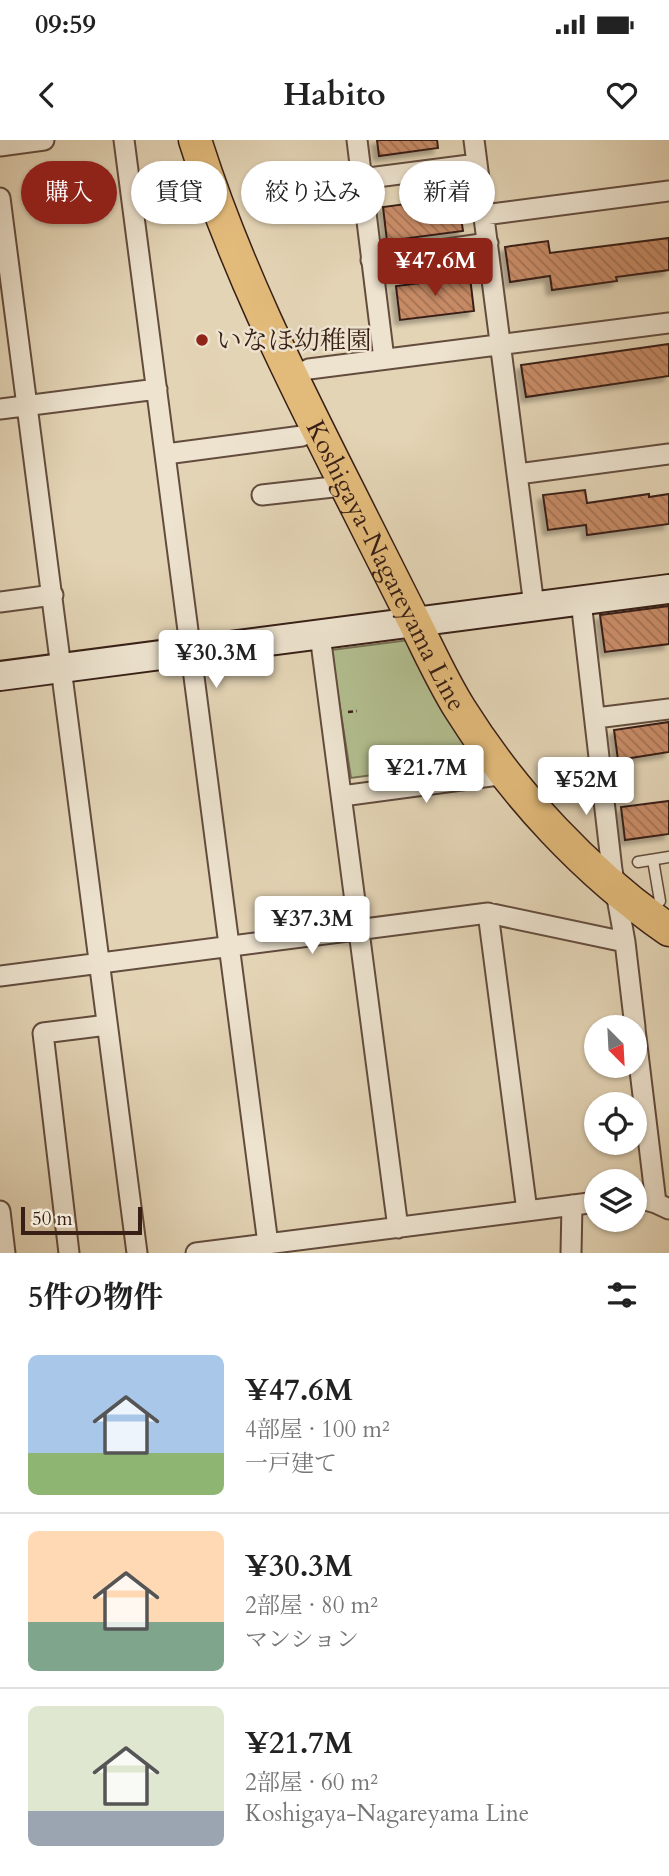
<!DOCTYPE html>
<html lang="ja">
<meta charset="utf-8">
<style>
body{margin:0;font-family:Cardo,"Noto Serif JP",serif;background:#f6f6f6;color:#222;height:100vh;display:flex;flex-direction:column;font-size:26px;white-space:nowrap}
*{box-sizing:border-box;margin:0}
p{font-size:23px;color:#767676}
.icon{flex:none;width:38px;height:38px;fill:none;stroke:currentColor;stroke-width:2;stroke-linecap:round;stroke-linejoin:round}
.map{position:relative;height:1113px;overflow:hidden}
.drawer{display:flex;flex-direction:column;background:#fff;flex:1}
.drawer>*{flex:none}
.banner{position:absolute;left:21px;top:21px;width:628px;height:63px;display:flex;gap:14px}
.needle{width:46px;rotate:156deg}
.controls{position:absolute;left:584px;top:875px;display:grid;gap:14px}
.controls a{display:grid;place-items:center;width:63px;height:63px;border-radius:50%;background:#fff;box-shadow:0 2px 5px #0004;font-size:35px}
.scale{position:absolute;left:21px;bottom:18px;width:121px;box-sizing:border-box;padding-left:7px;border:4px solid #381f16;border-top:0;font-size:19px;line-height:24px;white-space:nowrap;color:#381f16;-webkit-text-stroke:5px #ede3cf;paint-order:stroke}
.price{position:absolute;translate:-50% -60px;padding:0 16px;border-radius:7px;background:#fff;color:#222;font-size:23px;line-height:46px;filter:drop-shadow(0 2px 4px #0008)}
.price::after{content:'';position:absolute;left:50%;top:42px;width:21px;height:16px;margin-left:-10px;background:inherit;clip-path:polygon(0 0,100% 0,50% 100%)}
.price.current{background:#8f2418;color:#fff}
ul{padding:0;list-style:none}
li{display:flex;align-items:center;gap:21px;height:175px;padding:0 28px}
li+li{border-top:2px solid #e0e0e0}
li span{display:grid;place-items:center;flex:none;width:196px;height:140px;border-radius:10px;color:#555}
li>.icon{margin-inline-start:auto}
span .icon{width:84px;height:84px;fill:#fffc;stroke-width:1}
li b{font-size:30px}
h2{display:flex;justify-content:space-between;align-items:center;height:84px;padding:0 28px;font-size:30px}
.pill{padding:0 24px;border-radius:32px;background:#fff;box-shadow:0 2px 5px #0004;font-size:24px;line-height:63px}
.pill.current{background:#8f2418;color:#fff}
.status{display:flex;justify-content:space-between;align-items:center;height:49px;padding:0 35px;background:#fff;direction:ltr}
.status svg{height:19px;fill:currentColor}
header{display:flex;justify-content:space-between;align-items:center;height:91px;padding:0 28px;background:#fff;font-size:32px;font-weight:800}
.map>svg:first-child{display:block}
.green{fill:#b2bd8e;stroke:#756e52;stroke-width:2}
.building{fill:url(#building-back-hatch);stroke:#381f16;stroke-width:2;filter:url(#shadow)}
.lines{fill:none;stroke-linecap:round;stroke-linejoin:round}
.lane-casing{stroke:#634c3e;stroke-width:13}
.street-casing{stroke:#634c3e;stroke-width:23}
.secondary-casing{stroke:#381f16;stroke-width:32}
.primary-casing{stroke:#381f16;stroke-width:35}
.path{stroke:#381f16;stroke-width:2.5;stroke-dasharray:5 3.5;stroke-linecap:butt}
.lane{stroke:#ede3cf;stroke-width:10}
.street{stroke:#ede3cf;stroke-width:19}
.secondary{stroke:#ede3cf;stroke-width:28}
.primary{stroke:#e2ba7a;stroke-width:32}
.poi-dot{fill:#8f2418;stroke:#ede3cf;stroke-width:2.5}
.labels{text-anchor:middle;stroke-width:5;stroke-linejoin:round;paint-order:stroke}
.poi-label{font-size:26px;fill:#381f16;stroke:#ede3cf;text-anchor:start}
.street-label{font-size:26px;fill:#381f16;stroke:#ede3cf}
</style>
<div class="status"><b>09:59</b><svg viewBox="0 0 49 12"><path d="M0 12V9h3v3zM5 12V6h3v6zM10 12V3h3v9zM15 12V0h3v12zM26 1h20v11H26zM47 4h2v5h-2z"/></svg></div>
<header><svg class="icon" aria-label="back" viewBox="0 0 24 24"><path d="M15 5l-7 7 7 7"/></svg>Habito<svg class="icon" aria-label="heart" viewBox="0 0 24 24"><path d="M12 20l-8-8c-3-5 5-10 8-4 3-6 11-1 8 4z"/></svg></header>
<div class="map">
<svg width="669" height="1113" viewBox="0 0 669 1113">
<defs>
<pattern id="building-back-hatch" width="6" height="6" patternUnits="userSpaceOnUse" patternTransform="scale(1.75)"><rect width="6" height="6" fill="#c78b66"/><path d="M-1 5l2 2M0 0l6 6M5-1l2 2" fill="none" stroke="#a37153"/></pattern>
<filter id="shadow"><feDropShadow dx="-5" dy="5" stdDeviation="2" flood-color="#0004"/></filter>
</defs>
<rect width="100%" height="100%" fill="#e3d4b5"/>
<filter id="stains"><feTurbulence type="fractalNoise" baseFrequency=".00286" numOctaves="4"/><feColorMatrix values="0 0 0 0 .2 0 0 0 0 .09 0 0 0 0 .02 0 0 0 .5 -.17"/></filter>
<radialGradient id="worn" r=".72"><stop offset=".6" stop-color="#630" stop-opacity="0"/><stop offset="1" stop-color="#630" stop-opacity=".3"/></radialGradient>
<path class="green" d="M409,500L435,556L476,621L351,638L331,510Z"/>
<path class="building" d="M377,0H437L438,8L379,16Z
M458,57L463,91L387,101L383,67Z
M669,98V130L616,137L617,141L552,150L550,136L510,142L505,107L548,101L550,113Z
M470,137L474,171L400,180L396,146Z
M669,204V236L526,257L521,225Z
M585,350L587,363L649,354V357L669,354V384L587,395L586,385L548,390L543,355Z
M669,466V504L605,512L600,475Z
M669,582V612L618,620L614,590Z
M669,661V694L625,700L621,667Z"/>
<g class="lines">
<defs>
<path id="lane" d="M653,720L660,761
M638,722L669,717"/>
<path id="street" d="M124,0L268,1104
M357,0L384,219
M474,0L534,466
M0,6L44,0
M361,39L477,24
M0,58L137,1113
M484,75L669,51
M371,120L488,103
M292,237L309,229L669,183
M0,269L157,249
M166,314L302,296L317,289
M518,334L669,314
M262,355L333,347L344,341
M581,461L612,730L625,802L635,887
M0,462L53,455
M320,495L398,1088
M596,578L669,569
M342,656L506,634
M488,773L527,1071
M0,836L488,773L625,802
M635,889L656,1063
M635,1057L656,1063L669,1069
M0,1071L5,1113
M69,1113L43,893L107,885
M196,1113L597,1062
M571,1113L572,1065"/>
<path id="secondary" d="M0,536L669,449"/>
<g id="primary">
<path id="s1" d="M195,0C233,121 290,235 347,348C370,394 393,439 416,485C430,513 443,542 460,569C514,655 586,732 669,790"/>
</g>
</defs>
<use href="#lane" class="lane-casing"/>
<use href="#street" class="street-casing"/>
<use href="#secondary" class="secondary-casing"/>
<use href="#primary" class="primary-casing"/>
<path class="path" d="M348,572L357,571"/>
<use href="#lane" class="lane"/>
<use href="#street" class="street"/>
<use href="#secondary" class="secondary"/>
<use href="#primary" class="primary"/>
</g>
<circle class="poi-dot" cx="202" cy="200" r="7"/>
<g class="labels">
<g class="poi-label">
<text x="216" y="209">いなほ幼稚園</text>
</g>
<g class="street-label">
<text dy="9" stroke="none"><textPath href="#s1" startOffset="467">Koshigaya-Nagareyama Line</textPath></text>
</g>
</g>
<rect width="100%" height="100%" filter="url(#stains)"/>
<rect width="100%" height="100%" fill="url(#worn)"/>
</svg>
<div class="controls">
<a><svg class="needle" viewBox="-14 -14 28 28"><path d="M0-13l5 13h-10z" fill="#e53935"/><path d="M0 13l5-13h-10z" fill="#767676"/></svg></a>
<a><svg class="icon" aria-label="locate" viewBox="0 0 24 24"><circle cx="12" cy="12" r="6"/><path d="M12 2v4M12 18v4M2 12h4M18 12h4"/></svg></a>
<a><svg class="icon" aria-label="layers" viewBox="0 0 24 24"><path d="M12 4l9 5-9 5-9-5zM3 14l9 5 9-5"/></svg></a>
</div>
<div class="scale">50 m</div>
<b class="price current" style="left:435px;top:158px">¥47.6M</b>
<b class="price" style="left:216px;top:550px">¥30.3M</b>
<b class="price" style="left:426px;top:665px">¥21.7M</b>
<b class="price" style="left:586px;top:677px">¥52M</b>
<b class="price" style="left:312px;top:816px">¥37.3M</b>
<div class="banner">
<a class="pill current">購入</a>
<a class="pill">賃貸</a>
<a class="pill">絞り込み</a>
<a class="pill">新着</a>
</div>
</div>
<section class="drawer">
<h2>5件の物件<svg class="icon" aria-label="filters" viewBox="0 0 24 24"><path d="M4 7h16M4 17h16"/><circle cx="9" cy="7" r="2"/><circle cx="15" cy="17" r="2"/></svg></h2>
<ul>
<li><span style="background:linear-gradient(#a9c7e8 70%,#8fb573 0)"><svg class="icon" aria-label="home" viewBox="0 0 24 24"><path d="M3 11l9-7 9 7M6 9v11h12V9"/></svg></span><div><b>¥47.6M</b><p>4部屋 · 100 m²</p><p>一戸建て</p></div></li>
<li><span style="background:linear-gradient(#ffd9b3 65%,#7fa58c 0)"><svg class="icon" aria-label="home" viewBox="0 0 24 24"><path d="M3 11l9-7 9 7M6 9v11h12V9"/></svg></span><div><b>¥30.3M</b><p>2部屋 · 80 m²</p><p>マンション</p></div></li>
<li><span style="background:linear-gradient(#dfe7d0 75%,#9aa5b1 0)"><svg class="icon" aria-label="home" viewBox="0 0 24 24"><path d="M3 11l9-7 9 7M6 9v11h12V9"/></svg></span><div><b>¥21.7M</b><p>2部屋 · 60 m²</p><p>Koshigaya-Nagareyama Line</p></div></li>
</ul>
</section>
